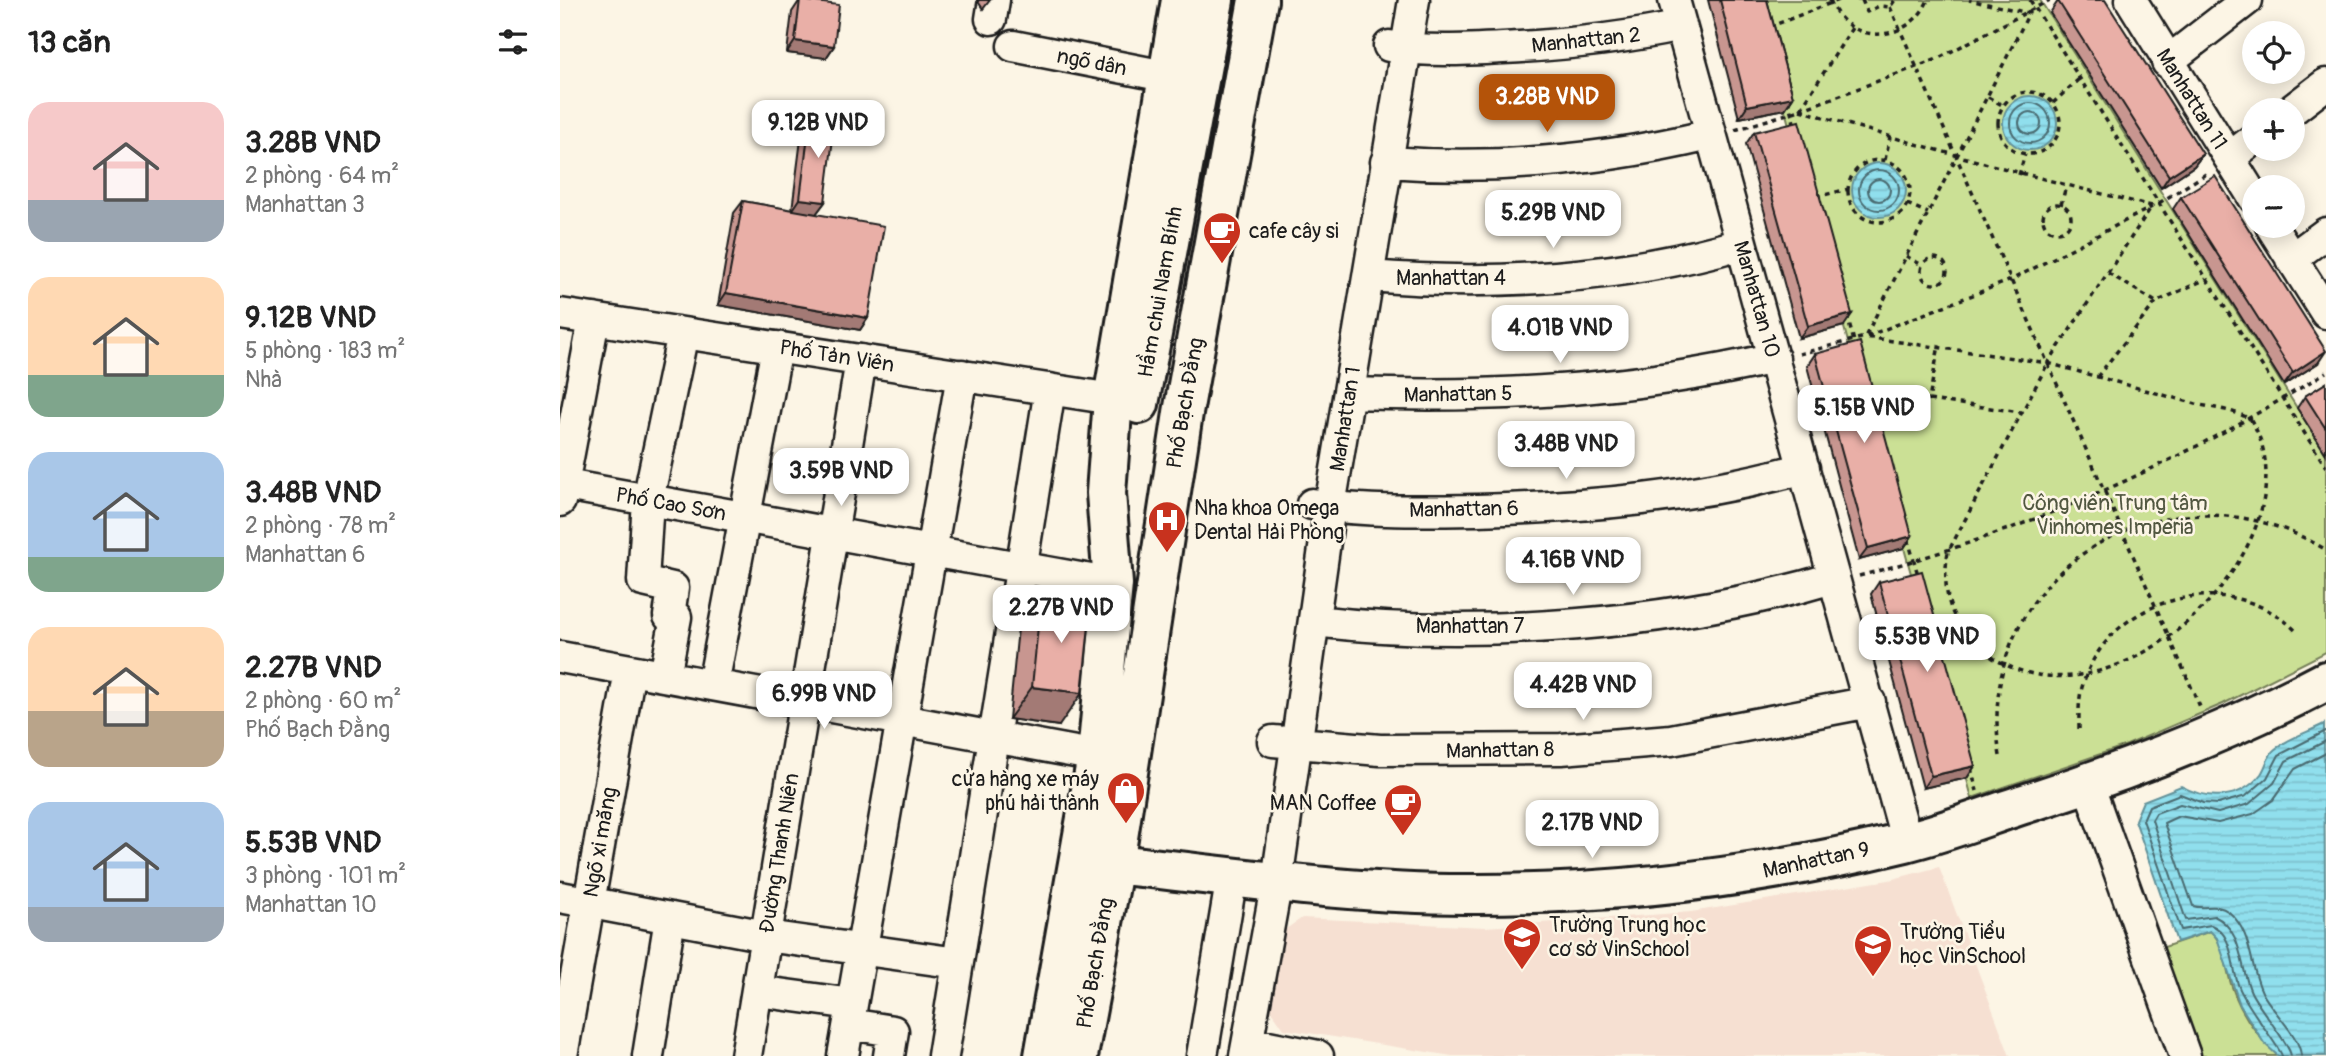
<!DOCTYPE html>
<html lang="vi">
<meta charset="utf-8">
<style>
body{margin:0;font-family:Pangolin,sans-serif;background:#f6f6f6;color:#222;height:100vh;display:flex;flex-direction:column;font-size:26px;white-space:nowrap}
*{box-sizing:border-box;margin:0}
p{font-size:23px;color:#767676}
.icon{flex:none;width:38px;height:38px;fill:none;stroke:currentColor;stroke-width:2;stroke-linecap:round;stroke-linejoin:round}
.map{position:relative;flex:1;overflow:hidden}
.sheet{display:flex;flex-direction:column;background:#fff;width:560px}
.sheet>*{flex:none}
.tools{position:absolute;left:1682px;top:21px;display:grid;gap:14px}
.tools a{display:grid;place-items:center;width:63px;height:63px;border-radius:50%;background:#fff;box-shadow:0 4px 18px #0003;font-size:35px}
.price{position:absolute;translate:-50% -60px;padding:0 16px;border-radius:14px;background:#fff;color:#222;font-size:23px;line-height:46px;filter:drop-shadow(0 2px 4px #0008)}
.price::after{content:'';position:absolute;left:50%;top:42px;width:21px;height:16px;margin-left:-10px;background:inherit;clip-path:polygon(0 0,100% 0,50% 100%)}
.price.on{background:#b45309;color:#fff}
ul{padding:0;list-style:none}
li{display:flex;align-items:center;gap:21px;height:175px;padding:0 28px}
li span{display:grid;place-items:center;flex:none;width:196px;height:140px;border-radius:21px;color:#555}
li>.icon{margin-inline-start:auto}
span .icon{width:84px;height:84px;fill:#fffc;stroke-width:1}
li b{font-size:30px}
h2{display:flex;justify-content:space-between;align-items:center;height:84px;padding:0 28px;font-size:30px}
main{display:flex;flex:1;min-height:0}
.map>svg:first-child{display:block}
.built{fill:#f6e0d2}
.park{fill:#cbe095;stroke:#747e58;stroke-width:2}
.water{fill:url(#water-rules);stroke:#629199;stroke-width:2}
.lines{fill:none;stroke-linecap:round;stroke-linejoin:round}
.shore{stroke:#4a6a70;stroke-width:2}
.minor-casing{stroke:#1c1c1c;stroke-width:35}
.major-casing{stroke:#1c1c1c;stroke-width:44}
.path{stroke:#1c1c1c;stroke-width:3.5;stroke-dasharray:5 5;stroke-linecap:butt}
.minor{stroke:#fcf5e5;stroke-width:30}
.major{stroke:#fcf5e5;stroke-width:38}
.wall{fill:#c89690;stroke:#1c1c1c;stroke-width:2}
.shaded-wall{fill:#a37a75;stroke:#1c1c1c;stroke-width:2}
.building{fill:#e9afa7;stroke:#1c1c1c;stroke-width:2}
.labels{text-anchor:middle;stroke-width:5;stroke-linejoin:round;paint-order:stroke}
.street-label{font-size:21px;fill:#1c1c1c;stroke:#fcf5e5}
.poi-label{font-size:21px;fill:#1c1c1c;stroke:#fcf5e5;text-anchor:start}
.park-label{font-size:21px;fill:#515740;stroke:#fcf5e5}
</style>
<main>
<section class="sheet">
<h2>13 căn<svg class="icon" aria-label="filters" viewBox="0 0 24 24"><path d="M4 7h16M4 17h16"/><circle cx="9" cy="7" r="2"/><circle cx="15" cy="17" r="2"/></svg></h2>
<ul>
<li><span style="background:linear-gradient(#f6c9c9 70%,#9aa5b1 0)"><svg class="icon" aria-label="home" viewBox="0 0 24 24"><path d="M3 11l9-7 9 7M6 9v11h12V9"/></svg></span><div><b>3.28B VND</b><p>2 phòng · 64 m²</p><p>Manhattan 3</p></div></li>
<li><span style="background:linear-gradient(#ffd9b3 70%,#7fa58c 0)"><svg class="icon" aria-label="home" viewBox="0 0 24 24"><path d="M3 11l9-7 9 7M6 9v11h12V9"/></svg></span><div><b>9.12B VND</b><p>5 phòng · 183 m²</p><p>Nhà</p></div></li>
<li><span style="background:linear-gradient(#a9c7e8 75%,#7fa58c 0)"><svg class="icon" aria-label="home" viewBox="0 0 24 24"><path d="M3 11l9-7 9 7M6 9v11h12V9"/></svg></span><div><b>3.48B VND</b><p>2 phòng · 78 m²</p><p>Manhattan 6</p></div></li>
<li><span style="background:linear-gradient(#ffd9b3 60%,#b9a48a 0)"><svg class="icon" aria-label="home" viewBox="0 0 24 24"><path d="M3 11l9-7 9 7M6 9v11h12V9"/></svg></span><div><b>2.27B VND</b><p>2 phòng · 60 m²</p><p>Phố Bạch Đằng</p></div></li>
<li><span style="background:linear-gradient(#a9c7e8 75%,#9aa5b1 0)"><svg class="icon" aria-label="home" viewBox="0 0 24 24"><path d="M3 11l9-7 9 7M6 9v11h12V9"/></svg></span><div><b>5.53B VND</b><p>3 phòng · 101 m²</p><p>Manhattan 10</p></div></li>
</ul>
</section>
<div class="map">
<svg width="1766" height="1056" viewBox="0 0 1766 1056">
<defs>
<pattern id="water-rules" width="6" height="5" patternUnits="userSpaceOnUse" patternTransform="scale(1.75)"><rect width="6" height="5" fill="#90dfed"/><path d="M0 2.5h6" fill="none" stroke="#7cbfcb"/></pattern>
</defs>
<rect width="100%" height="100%" fill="#fcf5e5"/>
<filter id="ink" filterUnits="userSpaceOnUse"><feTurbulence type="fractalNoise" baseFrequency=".0143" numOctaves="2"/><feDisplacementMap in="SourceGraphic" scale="14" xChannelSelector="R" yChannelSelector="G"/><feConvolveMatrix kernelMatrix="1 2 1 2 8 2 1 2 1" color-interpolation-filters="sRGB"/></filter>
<g filter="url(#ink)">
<path class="built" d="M1379,867L1450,1056H892L724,1029L711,1010L723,931L742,918L925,927L1131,912L1329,880Z"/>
<path class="park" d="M1195,0H1480L1766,454V652L1663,704L1567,745L1412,798Z
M1651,931C1666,947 1665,967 1672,987C1681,1014 1698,1037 1718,1056H1639L1601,948Z"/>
<path class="water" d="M1443 123a27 27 0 1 1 54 0a27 27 0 1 1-54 0Z
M1292 190a27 27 0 1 1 54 0a27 27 0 1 1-54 0Z
M1764,724L1766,1056H1718L1704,1043L1680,1005L1657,938L1650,931L1617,942L1575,820L1583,801L1621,786C1648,801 1681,800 1701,774C1706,767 1708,755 1714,750C1726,739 1749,732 1764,724Z"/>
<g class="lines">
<path class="shore" d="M1450 123a20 20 0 1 1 40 0a20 20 0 1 1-40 0Z
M1459 123a11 11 0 1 1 22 0a11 11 0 1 1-22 0Z
M1299 190a20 20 0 1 1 40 0a20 20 0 1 1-40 0Z
M1308 190a11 11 0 1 1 22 0a11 11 0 1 1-22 0Z
M1722,1056C1721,1049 1685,1004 1679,987C1671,967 1674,933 1651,925L1621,930L1583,820L1589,806L1620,794L1643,803L1658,804L1686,796L1707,778L1719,755L1766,731
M1731,1056C1730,1044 1699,1009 1691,992C1680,968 1683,929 1654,916L1626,920L1592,820L1596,813L1620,804L1658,813L1689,804L1714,783L1726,761L1766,741
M1741,1056C1740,1035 1712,1012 1702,992C1689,965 1693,933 1669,912C1656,902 1645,910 1633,906L1604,823L1619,816L1658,823L1693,814L1713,800L1735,769L1766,753"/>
<defs>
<path id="minor" d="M1114,0L1347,842
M1571,0L1694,198
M431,19L434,0
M453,46L610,77
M829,46C866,52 905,50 943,48C1003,45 1061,39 1121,26
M1607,62L1687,0
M1732,110L1766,84
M1669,158L1694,139
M826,162C934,170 1045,160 1150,135
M1711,226L1766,313
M1731,259L1766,233
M808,276C931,286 1062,279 1180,244
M0,314L553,399
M789,393C932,398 1074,391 1214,358
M0,484L553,584
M0,501L34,319
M752,504C806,512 862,511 917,510C1027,507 1137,498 1244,468
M754,621C916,640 1116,625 1273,578
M0,657L537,756
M105,676L116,617L109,616L113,588L83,581L88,500L123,333
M153,685L217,347
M713,741L820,750L1001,749L1111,740L1310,702
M1528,784L1625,1056
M0,897L206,936L398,963
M197,991L292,1004
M289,1024L333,1031L329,1056
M688,1042L758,1056
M2,1056L70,670
M88,1056L110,918
M186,1056L301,360
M283,1056L402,375
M383,1056L490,389
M642,1056L672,876
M685,1056L717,881L770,506L854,0"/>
<path id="major" d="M579,404L654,0
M554,864C670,876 787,894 904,894C1052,895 1201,877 1345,842C1387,832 1429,815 1470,802C1573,769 1671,731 1766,681
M484,1056L537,756L553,584L546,493L553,399L621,0
M518,1056L554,864L623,413L698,0"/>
</defs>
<use href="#minor" class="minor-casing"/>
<use href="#major" class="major-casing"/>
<path class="path" d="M1270,0C1288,47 1349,44 1368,0
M1302,0L1307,12L1319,6L1330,7L1335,0
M1470,0L1766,467
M1330,7L1641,709
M1209,27L1279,0
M1438 123a31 31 0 1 1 62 0a31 31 0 1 1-62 0Z
M1428,97L1444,106
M1228,100L1235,126
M1493,103L1520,78
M1240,110C1357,145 1474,178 1592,206L1488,363L1305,337C1360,229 1415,121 1469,13L1409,0
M1240,110L1375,60L1490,0
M1175,130L1240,110L1292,28
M1325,160L1330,137
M1288 191a31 31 0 1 1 62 0a31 31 0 1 1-62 0Z
M1459,175L1465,154
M1256,197L1288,189
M1599,203L1649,172
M1483 218a14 14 0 1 1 28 0a14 14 0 1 1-28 0Z
M1347,204L1368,213
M1501,205L1506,186
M1346,256L1362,265
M1361 271a13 13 0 1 1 26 0a13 13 0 1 1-26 0Z
M1548,273L1596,302L1646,279
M1287,316L1295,345
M1239,354L1305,337L1451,280L1592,207
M1488,363C1537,377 1586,390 1636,404C1652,408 1677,410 1691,420C1766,543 1540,760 1414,643C1387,618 1382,585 1388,552Z
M1537,377L1596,302
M1369,400L1461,412
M1316,413L1369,400L1379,345
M1348,539L1358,575
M1299,576C1465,532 1621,464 1766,372
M1519,729C1519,713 1518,697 1524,681C1553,593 1674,567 1737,632
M1440,756C1410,570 1610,453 1766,550
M1411,768L1417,791"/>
<use href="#minor" class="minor"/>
<use href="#major" class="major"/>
</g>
<path class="wall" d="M240,0L274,46L266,58L227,53L232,12Z
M417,0H430L423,9Z
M1148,0H1207L1233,97L1225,109L1179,118Z
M1498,1L1643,154L1634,166L1601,188L1490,13Z
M250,119L265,202L256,214L308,318L300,330L158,305L174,213L183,201L232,210L242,131Z
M1194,132L1284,326L1239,338L1186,144Z
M1621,197L1758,363L1724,385L1613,209Z
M1255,354L1352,536L1344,548L1299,560L1247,366Z
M1766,383V454L1737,408L1745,396Z
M1319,582L1415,766L1407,778L1363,788L1311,594Z
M481,596L499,726L449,719L458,628Z"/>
<path class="shaded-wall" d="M235,41L274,46L266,58L227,53Z
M1233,97L1225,109L1179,118L1187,106Z
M1643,154L1634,166L1601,188L1609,176Z
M240,199L265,202L256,214L232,211Z
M166,293L308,318L300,330L158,305Z
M1292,314L1284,326L1239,338L1248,326Z
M1766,351L1758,363L1724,385L1733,373Z
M1352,536L1344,548L1299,560L1308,548Z
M472,687L522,693L499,726L449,719Z
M1415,766L1407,778L1363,788L1371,776Z"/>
<path class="building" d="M240,0L279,5L274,46L235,41Z
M1160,0H1207L1233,97L1187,106Z
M1499,0H1545L1643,154L1609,176L1498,1Z
M250,119L275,122L265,202L240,199Z
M1239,121L1292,314L1248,326L1194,132Z
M1655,176L1766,351L1733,373L1621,197Z
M183,201L324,226L308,318L166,293Z
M1300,342L1352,536L1308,548L1255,354Z
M1766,383V429L1745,396Z
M1362,571L1415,766L1371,776L1319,582Z
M481,596L531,606L522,693L472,687Z"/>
</g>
<defs>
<symbol id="cafe-pin" viewBox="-11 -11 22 30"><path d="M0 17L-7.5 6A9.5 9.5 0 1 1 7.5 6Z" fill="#c8321e" stroke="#fcf5e5"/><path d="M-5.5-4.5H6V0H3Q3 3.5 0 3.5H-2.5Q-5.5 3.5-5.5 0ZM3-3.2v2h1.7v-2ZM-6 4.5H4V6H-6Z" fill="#fff"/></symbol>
<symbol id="hospital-pin" viewBox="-11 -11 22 30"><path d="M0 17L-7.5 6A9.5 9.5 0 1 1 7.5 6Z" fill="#c8321e" stroke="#fcf5e5"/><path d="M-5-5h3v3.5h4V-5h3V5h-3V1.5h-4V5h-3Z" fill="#fff"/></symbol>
<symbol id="shop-pin" viewBox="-11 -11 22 30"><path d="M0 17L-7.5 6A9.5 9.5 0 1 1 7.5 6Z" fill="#c8321e" stroke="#fcf5e5"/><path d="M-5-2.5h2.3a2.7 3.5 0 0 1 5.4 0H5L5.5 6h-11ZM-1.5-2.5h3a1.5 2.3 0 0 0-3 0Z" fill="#fff"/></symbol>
<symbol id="school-pin" viewBox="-11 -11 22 30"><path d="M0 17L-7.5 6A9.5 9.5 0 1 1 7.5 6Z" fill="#c8321e" stroke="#fcf5e5"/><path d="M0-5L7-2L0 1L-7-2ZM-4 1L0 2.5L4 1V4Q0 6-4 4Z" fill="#fff"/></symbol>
</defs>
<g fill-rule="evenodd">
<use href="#cafe-pin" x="640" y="209" width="44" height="60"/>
<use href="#hospital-pin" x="585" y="498" width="44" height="60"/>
<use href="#shop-pin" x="544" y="769" width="44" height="60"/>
<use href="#cafe-pin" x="821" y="781" width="44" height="60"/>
<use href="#school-pin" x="940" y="915" width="44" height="60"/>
<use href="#school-pin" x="1291" y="922" width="44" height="60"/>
</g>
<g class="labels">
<g class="street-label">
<text transform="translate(1026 40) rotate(-6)" y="7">Manhattan 2</text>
<text transform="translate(532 62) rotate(11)" y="7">ngõ dân</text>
<text transform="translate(1632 99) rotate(58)" y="7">Manhattan 11</text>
<text x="891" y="285">Manhattan 4</text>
<text transform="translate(600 292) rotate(-80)" y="7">Hầm chui Nam Bính</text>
<text transform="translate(1197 299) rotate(74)" y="7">Manhattan 10</text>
<text transform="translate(277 356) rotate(9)" y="7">Phố Tản Viên</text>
<text transform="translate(898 394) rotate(-1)" y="7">Manhattan 5</text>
<text transform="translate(625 403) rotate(-80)" y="7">Phố Bạch Đằng</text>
<text transform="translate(785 419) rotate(-81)" y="7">Manhattan 1</text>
<text transform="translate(111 504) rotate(10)" y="7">Phố Cao Sơn</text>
<text transform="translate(904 509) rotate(-1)" y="7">Manhattan 6</text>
<text x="910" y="633">Manhattan 7</text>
<text transform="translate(940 750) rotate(-1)" y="7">Manhattan 8</text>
<text transform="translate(40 842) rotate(-80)" y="7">Ngõ xi măng</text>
<text transform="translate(219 853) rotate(-81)" y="7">Đường Thanh Niên</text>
<text transform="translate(1256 860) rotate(-12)" y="7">Manhattan 9</text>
<text transform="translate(535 963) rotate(-80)" y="7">Phố Bạch Đằng</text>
</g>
<g class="poi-label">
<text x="689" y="238">cafe cây si</text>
<text x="634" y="515">Nha khoa Omega<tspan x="634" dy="24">Dental Hải Phòng</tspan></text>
<text x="539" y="786" text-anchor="end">cửa hàng xe máy<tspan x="539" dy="24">phú hải thành</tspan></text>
<text x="816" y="810" text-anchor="end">MAN Coffee</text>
<text x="989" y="932">Trường Trung học<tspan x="989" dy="24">cơ sở VinSchool</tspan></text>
<text x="1340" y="939">Trường Tiểu<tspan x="1340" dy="24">học VinSchool</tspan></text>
</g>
<g class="park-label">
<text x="1555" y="510">Công viên Trung tâm<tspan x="1555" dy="24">Vinhomes Imperia</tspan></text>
</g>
</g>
</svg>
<div class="tools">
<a><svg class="icon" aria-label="locate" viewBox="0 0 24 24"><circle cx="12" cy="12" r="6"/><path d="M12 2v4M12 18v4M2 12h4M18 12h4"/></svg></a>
<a>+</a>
<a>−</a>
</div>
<b class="price on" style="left:987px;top:134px">3.28B VND</b>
<b class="price" style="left:258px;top:160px">9.12B VND</b>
<b class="price" style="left:993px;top:250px">5.29B VND</b>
<b class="price" style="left:1000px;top:365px">4.01B VND</b>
<b class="price" style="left:1304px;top:445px">5.15B VND</b>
<b class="price" style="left:1006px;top:481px">3.48B VND</b>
<b class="price" style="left:281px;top:508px">3.59B VND</b>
<b class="price" style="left:1013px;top:597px">4.16B VND</b>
<b class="price" style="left:501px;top:645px">2.27B VND</b>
<b class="price" style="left:1367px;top:674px">5.53B VND</b>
<b class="price" style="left:1023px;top:722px">4.42B VND</b>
<b class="price" style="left:264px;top:731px">6.99B VND</b>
<b class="price" style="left:1032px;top:860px">2.17B VND</b>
</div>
</main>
